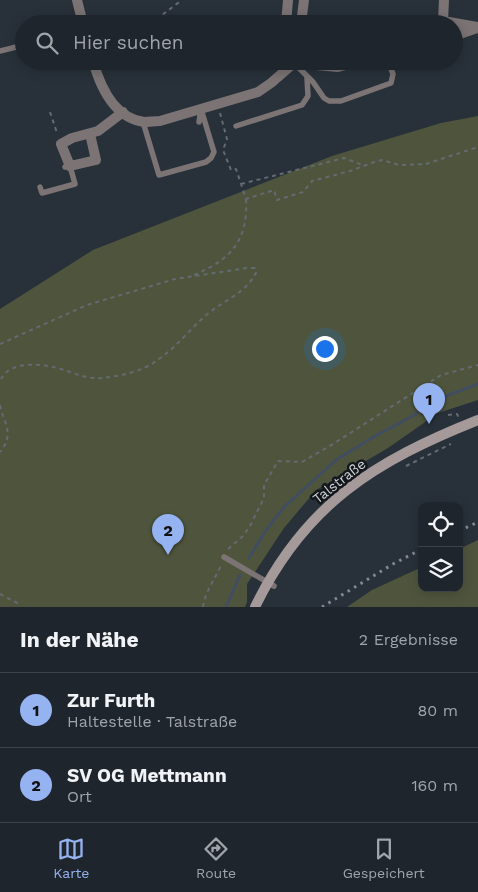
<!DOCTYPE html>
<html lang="de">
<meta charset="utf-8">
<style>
:root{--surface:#1e252c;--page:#2b3138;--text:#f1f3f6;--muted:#a1a5a9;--line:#3c4248;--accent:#95b2f1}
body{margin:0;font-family:"Work Sans",sans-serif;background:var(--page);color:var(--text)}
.controls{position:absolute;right:15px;bottom:15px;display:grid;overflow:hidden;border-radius:10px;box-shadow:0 2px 12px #0003}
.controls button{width:45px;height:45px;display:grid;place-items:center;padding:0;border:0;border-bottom:1px solid var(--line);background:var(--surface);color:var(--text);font:25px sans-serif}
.you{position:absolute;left:324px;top:348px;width:18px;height:18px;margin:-12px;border:4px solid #fff;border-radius:50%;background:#1a73e8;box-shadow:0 0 0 8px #1a73e833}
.badge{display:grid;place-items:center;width:32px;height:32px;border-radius:50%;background:var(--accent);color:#111;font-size:16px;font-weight:700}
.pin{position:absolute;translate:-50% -41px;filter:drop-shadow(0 1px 2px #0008)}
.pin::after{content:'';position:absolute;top:26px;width:18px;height:15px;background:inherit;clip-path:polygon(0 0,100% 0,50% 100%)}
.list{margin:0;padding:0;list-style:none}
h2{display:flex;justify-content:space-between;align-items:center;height:65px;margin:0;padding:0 20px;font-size:21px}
h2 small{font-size:16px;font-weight:400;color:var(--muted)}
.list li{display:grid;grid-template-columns:32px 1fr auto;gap:15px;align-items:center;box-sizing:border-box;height:75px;padding:0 20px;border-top:1px solid var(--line)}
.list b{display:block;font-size:19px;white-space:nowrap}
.list p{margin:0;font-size:16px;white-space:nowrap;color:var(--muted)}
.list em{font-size:16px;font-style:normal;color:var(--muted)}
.icon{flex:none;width:28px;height:28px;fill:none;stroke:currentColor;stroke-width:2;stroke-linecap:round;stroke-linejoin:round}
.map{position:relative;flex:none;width:478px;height:607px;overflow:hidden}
.search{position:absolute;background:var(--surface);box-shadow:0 2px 12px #0003;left:15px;right:15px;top:15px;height:55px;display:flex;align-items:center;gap:12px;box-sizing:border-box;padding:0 18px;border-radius:28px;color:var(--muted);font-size:19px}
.sheet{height:215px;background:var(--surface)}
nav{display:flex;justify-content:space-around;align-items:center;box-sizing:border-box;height:70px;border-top:1px solid var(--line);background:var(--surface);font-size:14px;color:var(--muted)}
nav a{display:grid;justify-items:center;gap:2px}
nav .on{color:var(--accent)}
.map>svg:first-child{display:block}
.green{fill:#4f553d}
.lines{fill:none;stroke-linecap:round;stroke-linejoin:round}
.stream{stroke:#414d60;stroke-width:3}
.path{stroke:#626a72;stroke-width:2;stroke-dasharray:4 4;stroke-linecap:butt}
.service{stroke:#7b7374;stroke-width:5.5}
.minor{stroke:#7b7374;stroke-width:10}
.secondary{stroke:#a5999a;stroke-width:10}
.rail{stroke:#838991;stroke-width:3;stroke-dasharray:2.5 5;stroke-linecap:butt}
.labels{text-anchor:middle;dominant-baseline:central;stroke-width:5;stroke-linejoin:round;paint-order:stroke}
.street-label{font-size:14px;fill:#ced3d9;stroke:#14181c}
</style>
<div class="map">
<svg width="478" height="607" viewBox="0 0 478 607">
<rect width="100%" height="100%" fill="#28313a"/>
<!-- green -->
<path class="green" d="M478,116V400L438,413L388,448L316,490L284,528L247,584V602L245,607H0V309L93,250L332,156L441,123Z
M478,540V607H347L372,590L422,567V588H459V549Z"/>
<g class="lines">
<!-- stream -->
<path class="stream" d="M249,558L266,530L284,507L336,460L375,436L411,417L438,399L478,384
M226,607L240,575"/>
<!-- path -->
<path class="path" d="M150,24L182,0
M50,112L57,133
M220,113L227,139L223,150L231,170L236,169L246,199L274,190L277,200L303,192L312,181L350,171L377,161L382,160L399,165L426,164L478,147
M241,184L344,158L365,166
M194,275C232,259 248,240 246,199
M0,344L87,305L175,279L247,268H255L256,273C245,293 227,299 210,312C192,326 178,346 159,359C144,371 121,376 102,378C86,380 68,370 53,367C36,363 6,362 0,382
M0,405C4,424 15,434 0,452
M448,415L457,414L459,418
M406,466L451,444
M228,549L243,536L250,526L264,498V485L278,461L302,462L333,444L441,375L478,365
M0,594L17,603L20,607
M203,607C205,591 215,580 221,565"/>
<!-- service -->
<path class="service" d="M0,51L24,45
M294,63L313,82L324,98L329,101H341L391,83L393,74L388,61
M143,122L159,175L206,162L211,158L214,152L201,109L199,122
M236,126L302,105L308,96L307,78
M40,187L42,193L75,184L70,166L65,167
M224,557L274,586"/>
<!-- minor -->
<path class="minor" d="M77,0L83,24
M443,21L444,0
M286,24L288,0
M301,24L304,0
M439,24L443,21L478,27
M454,36L477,28
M93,61C100,86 114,118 144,122C149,122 155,121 160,121L258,92L271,83L294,63L338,67L361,61
M90,134L96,160L70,166L61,144L72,138L98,131L123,112"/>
<!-- secondary -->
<path class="secondary" d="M255,607C305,504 375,461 478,420"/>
<!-- rail -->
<path class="rail" d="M459,531L478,522
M322,607L393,564L422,549"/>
</g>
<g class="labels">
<!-- street labels -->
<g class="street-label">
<text transform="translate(339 481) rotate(-38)">Talstraße</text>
</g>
</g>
</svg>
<div class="controls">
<button><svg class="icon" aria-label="locate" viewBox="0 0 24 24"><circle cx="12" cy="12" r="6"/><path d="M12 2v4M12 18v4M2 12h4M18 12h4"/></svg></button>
<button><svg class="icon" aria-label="layers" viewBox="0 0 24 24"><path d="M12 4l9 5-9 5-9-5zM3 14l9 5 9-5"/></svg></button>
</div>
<div class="you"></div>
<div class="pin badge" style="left:429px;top:424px">1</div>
<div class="pin badge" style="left:168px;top:555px">2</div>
<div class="search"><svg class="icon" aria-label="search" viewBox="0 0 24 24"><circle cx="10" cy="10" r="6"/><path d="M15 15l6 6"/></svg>Hier suchen</div>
</div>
<section class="sheet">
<h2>In der Nähe<small>2 Ergebnisse</small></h2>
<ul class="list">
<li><span class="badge">1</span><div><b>Zur Furth</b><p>Haltestelle · Talstraße</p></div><em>80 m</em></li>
<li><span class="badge">2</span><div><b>SV OG Mettmann</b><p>Ort</p></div><em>160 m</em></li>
</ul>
</section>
<nav>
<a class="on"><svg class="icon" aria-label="map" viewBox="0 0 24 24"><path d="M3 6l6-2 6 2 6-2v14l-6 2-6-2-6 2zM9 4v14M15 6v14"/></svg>Karte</a>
<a><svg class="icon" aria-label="directions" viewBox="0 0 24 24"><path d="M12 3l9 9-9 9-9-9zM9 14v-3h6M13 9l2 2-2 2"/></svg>Route</a>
<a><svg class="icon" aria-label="saved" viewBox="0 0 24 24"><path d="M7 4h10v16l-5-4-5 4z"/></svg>Gespeichert</a>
</nav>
